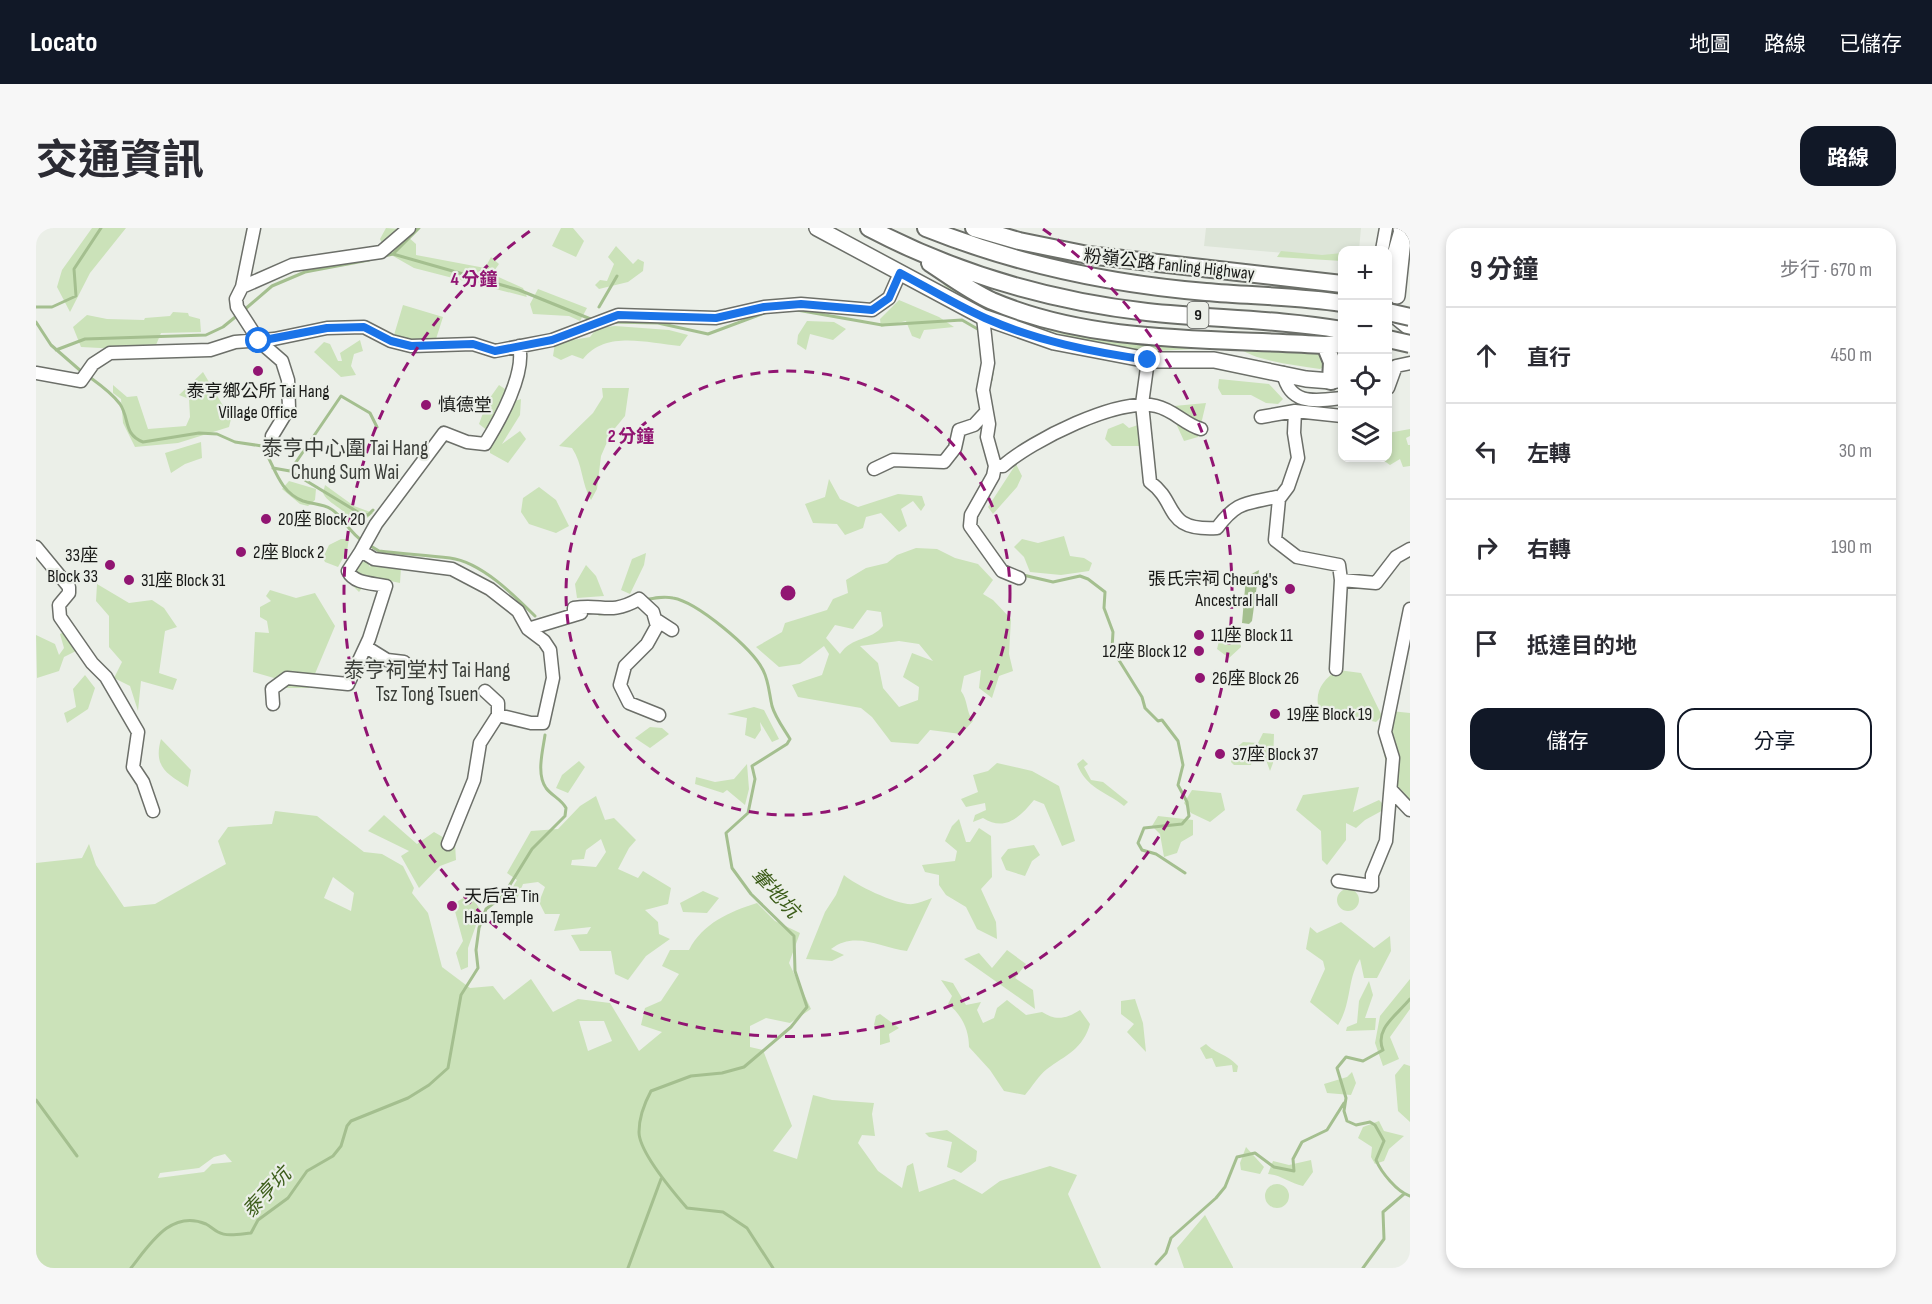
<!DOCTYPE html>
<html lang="zh-TW">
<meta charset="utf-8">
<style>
:root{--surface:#fff;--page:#f7f7f7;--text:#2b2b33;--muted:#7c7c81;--line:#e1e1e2;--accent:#111827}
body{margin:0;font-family:"Sofia Sans Condensed","Noto Sans TC",sans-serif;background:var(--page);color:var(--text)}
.controls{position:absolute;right:18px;top:18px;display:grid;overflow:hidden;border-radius:12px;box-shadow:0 3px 9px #0003}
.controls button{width:54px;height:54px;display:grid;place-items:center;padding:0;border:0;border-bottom:2px solid var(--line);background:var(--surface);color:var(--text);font:30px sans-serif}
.stop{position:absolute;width:18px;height:18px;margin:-14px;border:4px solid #1a73e8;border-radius:50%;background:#fff}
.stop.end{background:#1a73e8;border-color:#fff;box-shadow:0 2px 6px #0008}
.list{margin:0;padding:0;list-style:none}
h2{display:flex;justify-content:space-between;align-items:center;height:78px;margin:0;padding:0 24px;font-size:26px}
h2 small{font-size:20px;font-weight:400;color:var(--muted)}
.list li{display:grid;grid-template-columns:39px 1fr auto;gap:18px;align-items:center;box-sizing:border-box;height:96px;padding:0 24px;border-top:2px solid var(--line)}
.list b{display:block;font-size:22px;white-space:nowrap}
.list em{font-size:20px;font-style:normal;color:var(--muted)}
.actions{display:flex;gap:12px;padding:18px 24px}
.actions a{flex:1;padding:14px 0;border:2px solid var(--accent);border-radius:18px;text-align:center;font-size:21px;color:var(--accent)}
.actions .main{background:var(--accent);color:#fff}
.icon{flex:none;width:33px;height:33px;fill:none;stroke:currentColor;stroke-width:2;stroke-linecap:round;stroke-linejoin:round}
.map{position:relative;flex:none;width:1374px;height:1040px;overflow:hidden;border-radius:18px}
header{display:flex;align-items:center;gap:36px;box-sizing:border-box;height:84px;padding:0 30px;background:var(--accent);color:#fff}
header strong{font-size:28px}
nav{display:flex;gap:33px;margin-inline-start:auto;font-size:21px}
.intro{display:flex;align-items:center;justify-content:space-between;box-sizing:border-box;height:144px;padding:0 36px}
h1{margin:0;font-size:42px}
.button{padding:15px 27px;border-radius:18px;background:var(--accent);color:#fff;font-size:21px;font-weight:700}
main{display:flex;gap:36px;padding:0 36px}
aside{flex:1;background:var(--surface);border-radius:18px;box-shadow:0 3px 9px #0003}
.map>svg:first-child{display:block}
.built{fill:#dde5d8}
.green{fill:#cbe2b9;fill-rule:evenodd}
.water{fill:#a4bf8f}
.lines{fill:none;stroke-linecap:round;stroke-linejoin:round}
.stream{stroke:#a4bf8f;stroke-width:3}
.minor-casing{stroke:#6c6f69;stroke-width:15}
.major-casing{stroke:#6c6f69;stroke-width:18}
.highway-casing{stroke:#6c6f69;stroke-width:20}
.minor{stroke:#fff;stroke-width:12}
.major{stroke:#fff;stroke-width:15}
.highway{stroke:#fff;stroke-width:16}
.highway-bridge-casing{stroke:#6c6f69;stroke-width:20;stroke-linecap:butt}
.highway-bridge{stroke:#fff;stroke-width:16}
.route{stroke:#1a73e8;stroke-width:8}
.ring{fill:none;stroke:#911572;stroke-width:3;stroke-dasharray:10 8}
.poi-dot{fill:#911572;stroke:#ebefe8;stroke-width:2}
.labels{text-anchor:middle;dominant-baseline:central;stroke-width:4.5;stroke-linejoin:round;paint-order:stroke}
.shield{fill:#ebefe8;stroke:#575956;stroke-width:1.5}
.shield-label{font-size:16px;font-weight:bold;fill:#181917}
.street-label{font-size:18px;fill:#181917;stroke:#ebefe8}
.poi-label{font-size:18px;fill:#181917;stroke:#ebefe8;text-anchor:start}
.water-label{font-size:20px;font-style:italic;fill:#3c5d1a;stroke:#ebefe8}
.quarter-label{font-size:21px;fill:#3b3e39;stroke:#ebefe8}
.centre{fill:#911572;stroke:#ebefe8;stroke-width:3}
.ring-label{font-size:18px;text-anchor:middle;font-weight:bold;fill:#911572;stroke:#ebefe8;stroke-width:4.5;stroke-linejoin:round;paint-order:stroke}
</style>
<header>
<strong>Locato</strong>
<nav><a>地圖</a><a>路線</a><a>已儲存</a></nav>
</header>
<div class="intro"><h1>交通資訊</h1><a class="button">路線</a></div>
<main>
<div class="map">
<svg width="1374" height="1040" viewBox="0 0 1374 1040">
<rect width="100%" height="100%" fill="#ebefe8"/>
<!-- built -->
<path class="built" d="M1170,0H1325L1323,22H1306V30L1168,18Z"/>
<!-- green -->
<path class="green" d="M56,0H90L54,45L34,84L21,59L26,42Z
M350,0L363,1L380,16V27L449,40L455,29L463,36L456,46L487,60L491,69L378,40L350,24L344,11Z
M525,0H537L548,13L540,29L516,18Z
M580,18L597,36L602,31L608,34L607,43L592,54L563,61L559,57L564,52L571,53L578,36L572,29Z
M1245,23L1286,27L1306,25V33L1241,29Z
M903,47L1019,98L1279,124L1286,128L1289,138L1284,141C1264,138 1241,135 1221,129C1214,127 1208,122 1200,121C1165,118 1130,125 1095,122C1058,118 935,83 910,59C906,56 905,51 903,47Z
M502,61L551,80L544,93L533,88L497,86L494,76Z
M863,72L903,89L918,99L888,102L884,111L876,108L870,93L845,99L844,91Z
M367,77L407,89L400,111L384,114L358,107Z
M137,84L152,85L153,88L164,91L165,104L125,105L120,117L84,121L45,119L37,99L51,87L71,91L108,92L109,90L134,88Z
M771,93L798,94L810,101L797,112L774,106L770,122L761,116L762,107Z
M579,98L633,102L652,107L644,118C611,115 570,102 547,131L536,127L525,132L517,128L519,115L554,109L561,100Z
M324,112L327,123L318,126L315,138L320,147L305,149L278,124L288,114L294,116L302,133H306L304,125Z
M167,144L195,191L193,199L142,215L99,219L87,195L85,171L77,165V157L91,169L101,168L112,201L150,198L154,189L153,171L143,167Z
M1183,151L1233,156L1247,171L1242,176L1230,175L1215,167H1186L1182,160Z
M463,157L472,163L452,203L443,196L451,174Z
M566,160H593L589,188L575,205L565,228L561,261L555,272C545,255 547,236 536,220L523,218L557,185L567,169Z
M485,171L484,187L466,216L484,203L490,211L472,235L454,225V217L476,174Z
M1170,175L1162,209L1148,213L1138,191V178Z
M1087,195L1093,200L1105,196L1106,218H1076L1069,211L1072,201Z
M1374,201V208L1370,210L1372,217H1374V238L1367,239L1364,231L1354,237L1344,230H1352V205Z
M165,214L166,230L149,236L135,245L129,225Z
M980,236L986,248L981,259L957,286L952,279Z
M793,251L804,271L822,279L862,266L886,268L889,277L885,283L877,273L865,281L871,298L863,304L845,285L830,289L827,300L809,307L801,296L777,295L769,276L789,269Z
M253,253L280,261L279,272L272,278L264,276L246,261Z
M289,257L318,278L337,285L330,291L312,290C307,279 292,276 287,265Z
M503,259L520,272L533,298L520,305L493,296L485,284L487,270Z
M1028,308L1034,328L1048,330L1056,335L1053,343L1025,347L994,344L988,329L978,319L986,311L1002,315Z
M305,311H313L311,323L302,339L289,334L287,330L293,317Z
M880,320L901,321L919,330L942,336L957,352L947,366L957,372L975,391L973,426L977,443L963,448L956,470L943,460L945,442L928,448L925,463C932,472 930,484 937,493L925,506L894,502L882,516L855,514L836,489L825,480L762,469L756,457L786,447L793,426L788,418L764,436L743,439L720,419L746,404L749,395L791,382L797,371L812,365L810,352L830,340L851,335L861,327ZM831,382L845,384L847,398C835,413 816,408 804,426L790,410L799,397L817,401ZM863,413L883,416L897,433L876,425L867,449L883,459L882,472L863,479L847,460L842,435L824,418Z
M610,325L608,337L594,366L585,362L596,331Z
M322,334H331L334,339L335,336L365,340L364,355L335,349L323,364L313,354Z
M550,337L560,348L568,368L541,370L539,356Z
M61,356L93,375L116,372L128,380L141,399L129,403L123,445L141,451L137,462L105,453L102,483L94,458L78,450L86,434L73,419V388L60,373Z
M234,362L260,370L279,365L299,398L273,460H246L245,452L217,444L219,404L233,405L231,393L224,389V379L235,373L230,368Z
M1202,403L1205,419L1193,430L1181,421L1185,405Z
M28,404L40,423L28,429L23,443L1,450L0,407L19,416L23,427L28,420L24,406Z
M1302,442L1325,445L1346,488L1340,494L1283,481C1278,464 1287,451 1302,442Z
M49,447L59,460L52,481L31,495L28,485L40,479L37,461Z
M718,479L728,482L743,511L736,514L724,494L725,502L719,511L709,507L711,490L691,486Z
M1355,483L1374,485V585C1373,568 1368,563 1354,553L1345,513L1352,509Z
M614,499L626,500L633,506L614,520L599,510Z
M1227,505L1238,506L1237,535L1234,543L1229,529L1219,522L1215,537H1198L1195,534L1198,522L1207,514L1222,515Z
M125,511L155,542L152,559C131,546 117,539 125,511Z
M1047,531L1052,536L1048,539L1055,552L1067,554L1092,574L1088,578C1069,563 1050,560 1041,536Z
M543,533L549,539L532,565L520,560L526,547Z
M961,535L996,543L1023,558L1039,613L1026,618L1008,576L998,572C984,589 969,604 947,590L937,594L939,587L950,582L949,575L930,579L925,571L942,564L937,547L952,543Z
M711,536L713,561L709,577L691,562L687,565L659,556L660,549L679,554L698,551Z
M1323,559L1317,584L1343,572L1351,580L1329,592L1320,600L1310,595V612L1291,637L1286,632L1285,603L1260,582L1267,567Z
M1156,562L1185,565L1189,582L1174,594L1155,585L1148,575Z
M560,568L569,592L578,590L600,612L593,620L582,641L602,650L607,643L635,660L632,676L609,682L622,694L623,706L634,711L610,728L592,752L579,746L575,723H544L535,707L551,706L555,699L518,703L524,686H509L503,674L509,659L502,654L487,656L479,676L469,672L481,652L471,645L495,603L522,601L544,578ZM565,611L570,624L560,639L535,637L536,632L548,631L550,622Z
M239,583L281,588L328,624L346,626L367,638L378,660L376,665L392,685L406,739L434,760L457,758L468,772L495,751L517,784L542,771L574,775L603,823L626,804L605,797L609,780L625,773L643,746L626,738L634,722H653C667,695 693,684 721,675L739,693L764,705L753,735L775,781L754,795L730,790L714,798V819L727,822L756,898L737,923L761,931L777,867L796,872L838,875L836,886L839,908L826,907L822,915L842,943L866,960L871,938L877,935L883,964L918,951L946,966L964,953L1014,938L1041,947L1032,966L1065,1040H0V635L46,630L53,616L60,637L88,679L119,676L190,636L182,613L192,599L236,596ZM297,649L318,665L315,683L288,670ZM543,793H568L576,813L552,823ZM189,926L196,934L176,936L168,944L122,950L124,945L163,940L178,929Z
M348,587L381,616L398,604L419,616L420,632L404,638L383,660L365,628L373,623L332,603Z
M1122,588L1157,592V607L1145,614L1141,625L1128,629L1124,606L1116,598Z
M923,591L930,614H934L943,600L955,608L956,649L945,661L960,694L961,711L941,701L930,679L910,667L903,657V647L889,644L886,637L919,633L921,623L909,613L916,598Z
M998,617L1004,627L996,633L989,648L970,642L965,630L972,621Z
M808,647C819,657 863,678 877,676C883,675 890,672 896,670L871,723C845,720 819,702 795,721L808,727L796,733L770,731L789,684L800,667Z
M1301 672a11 11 0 1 1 22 0a11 11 0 1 1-22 0Z
M667,663L683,670L671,685L647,684L644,675Z
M434,666L445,683L432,720V739L425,742L420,725L427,713L417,676Z
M1305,694L1338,720L1354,708L1355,723L1341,750H1328L1324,731C1311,751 1316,775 1302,797L1274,774L1289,741L1287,733L1270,721L1274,699L1281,705Z
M971,722L990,736L979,750L997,762L999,781L928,731L943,725L956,740Z
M1374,751V781L1354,809L1363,831L1347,838L1339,815L1344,788Z
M905,752L917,755L930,777L945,774L941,782L947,795L958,790L961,780L971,772L990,787L1006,784C1020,793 1030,791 1044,782L1054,796C1047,821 1030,827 1011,841C1003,847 996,859 989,867L968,863L954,842L933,819C933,802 926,787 912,776L916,768Z
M1333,753L1337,767L1329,790H1340L1339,802L1310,803L1311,799L1321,795L1323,773Z
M1099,771L1107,795L1110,824L1091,804L1098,796L1085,786V773Z
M844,786L863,800L853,806L854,814L844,817V801L838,797L840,788Z
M1170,816C1180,826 1190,825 1202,838L1201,844H1197L1196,837L1180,839L1176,830L1170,831L1164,820Z
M1368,836L1374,838V894L1362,883L1359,847Z
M1316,844L1320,855L1315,867L1291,865L1288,856L1311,849Z
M1343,893L1348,903L1368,908L1353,921L1348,933L1339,936L1335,929L1336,919L1322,910L1327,899Z
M911,902L941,923L940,933L925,945L911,939L916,914L893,909L889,905Z
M1210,919L1228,939L1224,946L1205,942L1204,935Z
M1275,932L1277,944L1267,958C1254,955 1245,947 1232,946L1237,933L1253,937Z
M1229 968a12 12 0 1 1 24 0a12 12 0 1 1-24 0Z
M1169,987L1197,1039V1040H1148L1141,1020Z"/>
<!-- water -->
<path class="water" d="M1223,342L1216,393L1213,396L1206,395L1210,349Z"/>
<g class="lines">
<!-- stream -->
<path class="stream" d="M357,26L483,62L557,92
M348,28L357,26L383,0
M0,79H16L40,68L38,41L65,0
M563,79L581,48
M208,82L236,58L269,44L333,32
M761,82L846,97L926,92L945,103
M0,94L15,117L46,144
M575,94L622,95L672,106L731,84
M20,122L49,111L170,107L187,99L203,86
M52,148C63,156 75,164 84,176C94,191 87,206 107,214L163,205L181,206L199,214L226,218C239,238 242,263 267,273C276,276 287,276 295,281C305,286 313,305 328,314
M955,152L957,138
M237,240L254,243L325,286L332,287L337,282
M254,243L305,168L334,185L341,199
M333,317L343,323C367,326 391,327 414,330C445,334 478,367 499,388
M987,347L1017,354L1044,348L1052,351L1069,364L1068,380L1077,404L1076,421L1106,469L1109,480L1122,493L1126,492L1142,513L1147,537L1142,557L1151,574L1153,588L1146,596L1108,600L1102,615L1106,622L1120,626L1149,645
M609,372C618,370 627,368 637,370C661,374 716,420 727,442C733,454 733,465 736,478C739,489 748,501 754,511L751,516L716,538L719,551L712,585L690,605L696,640L715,666L758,708L759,743L771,779L755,799L708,839L686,845L655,848L615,863C608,876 603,890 603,904C603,924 638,965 651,980L687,984L711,1000L737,1040
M563,386L587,384
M1374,771C1361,787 1338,801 1347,822L1327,833L1310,829L1301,840L1310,870L1308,883L1311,893L1320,897L1334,894L1339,897L1348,913L1340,932C1345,944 1361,964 1374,968
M0,872L41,928
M1120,1036L1130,1025L1135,1010L1180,970L1189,959L1201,929L1219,925L1238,939L1258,943L1257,931L1266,914L1291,902L1308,875
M95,1040C114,1016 135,981 170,996C174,998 178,1002 182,1004C191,1009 204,1006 215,1005L222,992L252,970L271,943L297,928L305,918L311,898L315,893L372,870L393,857L412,840L425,767L442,740L440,722L443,700L450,681L467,668L496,621L529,588L530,580C525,571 516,568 510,560C500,546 507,522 509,507
M592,1040L625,951
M1327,1040L1348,1011L1347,984L1368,966"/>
<!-- minor casing -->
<g class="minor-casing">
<path id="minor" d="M218,0L206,59L200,71L201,79L223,113L246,133L252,152L253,180L236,208
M1346,22L1350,0
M206,59L256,37L345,24L373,0
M1352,64L1356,32L1364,4
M947,89L952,135L947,162L953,196L951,209L959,238L957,248L935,287L934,298L966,343L983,350
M1112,132L1106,176L1114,254C1143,275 1127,303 1181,300C1201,273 1209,276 1240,269L1243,271
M0,145L45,153L57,136L74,125L174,122L199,114L238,111L291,100L328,99L355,113L375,118L437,116L459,123L516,112L582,87L680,90L728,79L765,76L836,82L853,70L864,45
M1247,145C1254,178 1279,173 1306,170
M1352,160L1360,138L1374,135
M1259,183L1258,205L1262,230L1252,259L1243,271L1239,312L1261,329L1303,337L1305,352
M1225,189L1259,183L1306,188
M959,238H967C995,213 1082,169 1120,178C1138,182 1148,196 1165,201
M838,241L857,232L908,234L919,220L923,202L938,197L950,184
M0,319L33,359V365L23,377L24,389L56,435L70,449L102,504L97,539L107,554L117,583
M538,386V380C566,375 573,388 603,371L617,384L621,398L611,416L589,438L584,457L593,475L623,487
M619,391L636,402
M492,401L545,385
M330,419L351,432L368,434
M1300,441L1305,352L1340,355L1360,329L1374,321
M449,463L462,475V487
M237,476L236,461L251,450L312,456L333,411L350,358C336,355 318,356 312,343L325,323
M1356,563L1374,582
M412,616L438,552L444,515L462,487L495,495H507L517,450L514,422L508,413L492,401L482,383L454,361L416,341L338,331L325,323L340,296L408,205L431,214L449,216C464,192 490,145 483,118
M1302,653L1336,658V647L1350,613L1357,530L1349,504L1374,381"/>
</g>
<!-- major casing -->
<g class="major-casing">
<path id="major" d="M781,0L947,89L1018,114L1112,132H1178L1270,151L1295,153L1306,151
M1361,68L1367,12L1365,0
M1353,83L1374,100"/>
</g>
<!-- highway casing -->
<g class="highway-casing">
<path id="highway" d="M833,0C919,45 1015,73 1111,84C1176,91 1242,91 1306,102
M890,0C980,36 1073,56 1170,64C1215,68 1261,68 1306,75
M938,0L983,13L1052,27L1306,56
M894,35C914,48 934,63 956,73C1059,117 1179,110 1289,117L1306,116
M1289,117L1296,134L1295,153"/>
</g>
<!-- minor -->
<use href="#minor" class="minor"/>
<!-- major -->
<use href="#major" class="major"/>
<!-- highway -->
<use href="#highway" class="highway"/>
<!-- highway-bridge casing -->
<g class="highway-bridge-casing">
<path id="highway-bridge" d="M1352,84L1374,89
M1352,111L1374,116"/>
</g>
<!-- highway-bridge -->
<use href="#highway-bridge" class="highway-bridge"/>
</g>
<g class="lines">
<!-- route -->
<path class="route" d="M223,113L291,100L328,99L355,113L375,118L437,116L459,123L516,112L582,87L680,90L728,79L765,76L836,82L853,70L864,45C892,60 920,77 949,90C1001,113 1056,124 1112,132"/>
</g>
<!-- distance rings -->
<g class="ring">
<circle cx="752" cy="365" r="222"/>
<path d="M1007 1A444 444 0 1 1 497 1"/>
</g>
<!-- markers -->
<g class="poi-dot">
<circle cx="222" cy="143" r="6"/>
<circle cx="390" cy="177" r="6"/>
<circle cx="230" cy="291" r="6"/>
<circle cx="205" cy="324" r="6"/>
<circle cx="74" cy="337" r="6"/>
<circle cx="93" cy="352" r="6"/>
<circle cx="1254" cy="361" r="6"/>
<circle cx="1163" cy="407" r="6"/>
<circle cx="1163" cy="423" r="6"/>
<circle cx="1164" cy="450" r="6"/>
<circle cx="1239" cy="486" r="6"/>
<circle cx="1184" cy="526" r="6"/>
<circle cx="416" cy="678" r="6"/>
</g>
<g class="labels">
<!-- shield labels -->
<rect class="shield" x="1151.5" y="74" width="21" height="26" rx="4.5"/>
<g class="shield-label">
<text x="1162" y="87">9</text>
</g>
<!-- street labels -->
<g class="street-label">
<text transform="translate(1133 37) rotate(6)">粉嶺公路 Fanling Highway</text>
</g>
<!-- poi labels -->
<g class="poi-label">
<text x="222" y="163" text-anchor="middle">泰亨鄉公所 Tai Hang<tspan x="222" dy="21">Village Office</tspan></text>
<text x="402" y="177">慎德堂</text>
<text x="242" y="291">20座 Block 20</text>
<text x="217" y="324">2座 Block 2</text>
<text x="62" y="327" text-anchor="end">33座<tspan x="62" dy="21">Block 33</tspan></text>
<text x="1242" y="351" text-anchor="end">張氏宗祠 Cheung's<tspan x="1242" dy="21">Ancestral Hall</tspan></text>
<text x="105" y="352">31座 Block 31</text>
<text x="1175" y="407">11座 Block 11</text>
<text x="1151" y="423" text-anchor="end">12座 Block 12</text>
<text x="1176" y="450">26座 Block 26</text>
<text x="1251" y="486">19座 Block 19</text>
<text x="1196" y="526">37座 Block 37</text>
<text x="428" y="668">天后宮 Tin<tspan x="428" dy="21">Hau Temple</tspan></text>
</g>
<!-- water labels -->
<g class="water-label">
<text transform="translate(739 665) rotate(47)">輋地坑</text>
<text transform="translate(231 965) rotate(-47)">泰亨坑</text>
</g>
<!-- quarter labels -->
<g class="quarter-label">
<text x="309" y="220">泰亨中心圍 Tai Hang<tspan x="309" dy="24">Chung Sum Wai</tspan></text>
<text x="391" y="442">泰亨祠堂村 Tai Hang<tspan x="391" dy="24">Tsz Tong Tsuen</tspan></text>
</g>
</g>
<circle cx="752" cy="365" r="9" class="centre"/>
<g class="ring-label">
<text x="438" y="57">4 分鐘</text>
<text x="595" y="214">2 分鐘</text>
</g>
</svg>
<div class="controls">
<button>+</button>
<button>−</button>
<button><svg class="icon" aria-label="locate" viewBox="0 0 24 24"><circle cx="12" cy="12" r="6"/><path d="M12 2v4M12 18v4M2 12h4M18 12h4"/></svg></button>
<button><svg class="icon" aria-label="layers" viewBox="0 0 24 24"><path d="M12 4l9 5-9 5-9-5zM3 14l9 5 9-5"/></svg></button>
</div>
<div class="stop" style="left:223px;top:113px"></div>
<div class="stop end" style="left:1112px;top:132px"></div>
</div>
<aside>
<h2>9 分鐘<small>步行 · 670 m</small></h2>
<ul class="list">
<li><svg class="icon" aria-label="ahead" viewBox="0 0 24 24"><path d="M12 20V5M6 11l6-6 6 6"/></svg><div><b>直行</b></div><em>450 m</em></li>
<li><svg class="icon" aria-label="left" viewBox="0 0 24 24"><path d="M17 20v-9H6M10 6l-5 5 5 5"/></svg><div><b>左轉</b></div><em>30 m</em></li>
<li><svg class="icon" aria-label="right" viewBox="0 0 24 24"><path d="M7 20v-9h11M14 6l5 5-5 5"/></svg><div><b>右轉</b></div><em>190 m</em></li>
<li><svg class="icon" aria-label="arrive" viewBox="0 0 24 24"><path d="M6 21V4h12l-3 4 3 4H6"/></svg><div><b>抵達目的地</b></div></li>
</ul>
<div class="actions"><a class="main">儲存</a><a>分享</a></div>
</aside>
</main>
